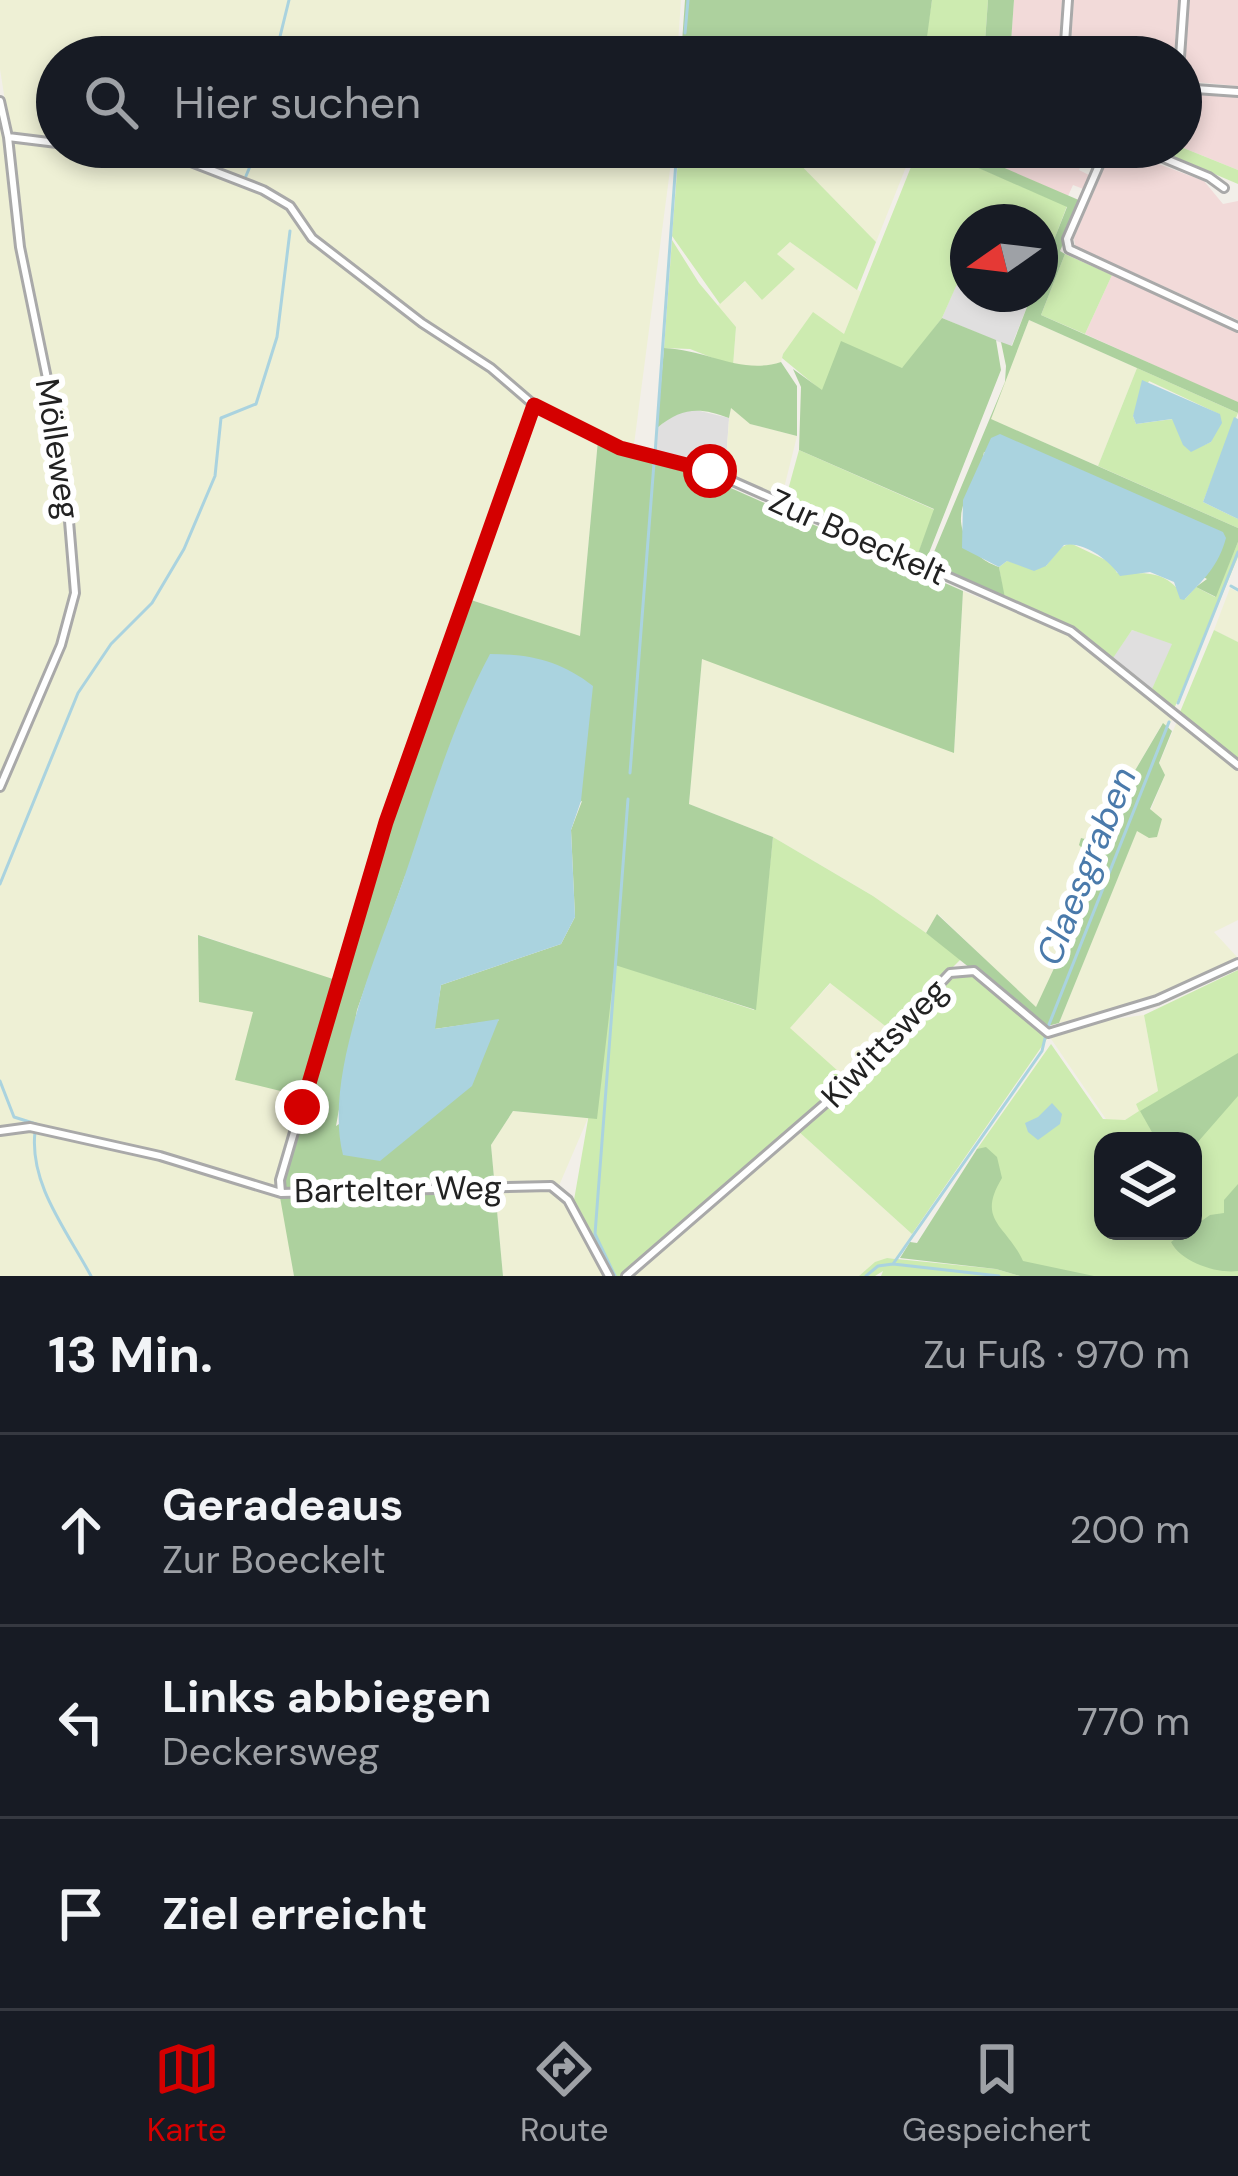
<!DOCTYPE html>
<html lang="de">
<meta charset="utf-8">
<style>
:root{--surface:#171b24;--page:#20242c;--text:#f1f3f6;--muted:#9ea1a6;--line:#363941;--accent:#d40000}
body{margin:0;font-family:"DM Sans",sans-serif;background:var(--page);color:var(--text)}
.controls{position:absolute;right:36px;bottom:36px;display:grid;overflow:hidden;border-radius:24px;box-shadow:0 6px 18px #0003}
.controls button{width:108px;height:108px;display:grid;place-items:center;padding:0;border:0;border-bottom:3px solid var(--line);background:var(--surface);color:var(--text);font:60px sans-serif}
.compass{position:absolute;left:950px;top:204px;width:108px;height:108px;border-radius:50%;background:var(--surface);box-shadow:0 6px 18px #0003;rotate:256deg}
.stop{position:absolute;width:36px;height:36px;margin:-27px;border:9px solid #d40000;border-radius:50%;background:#fff}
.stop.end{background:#d40000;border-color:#fff;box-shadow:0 3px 12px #0008}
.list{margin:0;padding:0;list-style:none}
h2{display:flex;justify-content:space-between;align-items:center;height:156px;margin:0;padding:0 48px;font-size:51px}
h2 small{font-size:39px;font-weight:400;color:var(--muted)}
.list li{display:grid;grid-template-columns:78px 1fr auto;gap:36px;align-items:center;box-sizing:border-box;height:192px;padding:0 48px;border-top:3px solid var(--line)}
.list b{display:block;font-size:45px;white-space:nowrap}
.list p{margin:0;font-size:39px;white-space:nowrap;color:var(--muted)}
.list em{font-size:39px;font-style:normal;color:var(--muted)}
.icon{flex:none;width:66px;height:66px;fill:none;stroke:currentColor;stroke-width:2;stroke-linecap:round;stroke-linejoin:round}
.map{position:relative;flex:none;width:1238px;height:1276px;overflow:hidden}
.search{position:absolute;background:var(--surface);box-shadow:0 6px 18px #0003;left:36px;right:36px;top:36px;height:132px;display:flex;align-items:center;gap:30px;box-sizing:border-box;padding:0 42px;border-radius:66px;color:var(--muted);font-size:45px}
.sheet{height:732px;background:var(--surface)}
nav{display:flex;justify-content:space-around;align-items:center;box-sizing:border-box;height:168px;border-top:3px solid var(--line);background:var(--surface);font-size:33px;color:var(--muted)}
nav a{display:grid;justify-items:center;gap:6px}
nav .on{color:var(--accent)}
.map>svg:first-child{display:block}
.residential{fill:#e0dfdf}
.commercial{fill:#f2dad9}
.farmland{fill:#eef0d5}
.grass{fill:#cdebb0;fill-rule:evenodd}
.forest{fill:#add19e;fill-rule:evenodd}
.water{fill:#aad3df}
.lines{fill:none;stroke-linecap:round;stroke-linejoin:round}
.stream{stroke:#aad3df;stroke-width:3}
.street-casing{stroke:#a9a9a9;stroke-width:12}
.street{stroke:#fff;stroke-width:6}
.route{stroke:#d40000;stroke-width:15}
.labels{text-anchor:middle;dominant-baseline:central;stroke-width:12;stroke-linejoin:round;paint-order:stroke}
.street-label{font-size:33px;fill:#222;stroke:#fff}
.water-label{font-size:36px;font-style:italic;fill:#4a7aab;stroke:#fff}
</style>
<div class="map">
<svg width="1238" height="1276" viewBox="0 0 1238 1276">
<rect width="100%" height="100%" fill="#f2efe9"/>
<!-- residential -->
<path class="residential" d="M968,280V294H1032L1011,347L942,318L957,283L965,286Z
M692,409L729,418L725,474L691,461L655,454L657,428L672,416Z
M1132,630L1173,643L1152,690L1113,657Z"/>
<!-- commercial -->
<path class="commercial" d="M1014,0H1062L1058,57H1010Z
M1074,0H1178L1174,57H1070Z
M1189,0H1238V86L1184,81Z
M1181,91L1238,95V170L1181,147Z
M956,147H1088L1079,170L1091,176L1086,190L1073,185L1068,196Z
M1113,147L1204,181L1223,204L1238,201V320L1075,246L1074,238Z
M1112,275L1238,332V403L1085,334Z"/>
<!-- farmland -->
<path class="farmland" d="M0,0H681L677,57H57V139L10,133L0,69Z
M0,116L4,140L187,164L223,176L287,208L310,241L348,267L311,232L293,204L281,195L191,158L114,147H673L633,452L598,440L580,637L466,598L339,982L200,935L253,1012L301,1095L280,1180L294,1276H0Z
M778,147H914L876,242L786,150Z
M790,242L861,292L844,334L783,354L781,362L771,367L733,366L736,327L717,306L746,281L758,296L794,269L777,254Z
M1029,320L1137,368L1098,466L990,419Z
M730,407L751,424L797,436L781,500L725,474Z
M1230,588L1238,592V642L1214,630Z
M963,591L1071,635L1174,716L1168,728L1162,724L1130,779L1113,832L1102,844L1082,838L1089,856L1101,866L1036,1008L938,914L926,933L873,896L773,837L689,804L702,658L954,752Z
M1178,719L1238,768V920L1214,932L1238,958L1177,989L1131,1005L1059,1023L1137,830L1142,831L1165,775L1159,764Z
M832,982L892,1031L848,1081L789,1028Z
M1144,1015L1158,1091L1136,1104L1140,1111L1125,1120L1108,1122L1049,1036L1064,1026Z
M513,1111L588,1118L558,1188H548L572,1201L608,1276H503L491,1145Z
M798,1131L912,1234L896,1258H887L859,1276H631Z"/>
<!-- grass -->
<path class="grass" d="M932,0H988L985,42L926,37Z
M679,147L786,150L876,242L857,290L790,242L777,254L795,269L762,300L745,281L720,304L672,236Z
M919,147H931L1067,206L1049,253L1040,250V222H968L965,287L957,284L942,318L905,367L822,391L782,358L783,354L813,312L844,334Z
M1151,147H1181L1238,170V184Z
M672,240L699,283L736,327L733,366L690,349L664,348Z
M1065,254L1112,275L1085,334L1041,315Z
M1137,368L1238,413L1203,502L1238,519V528L1098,466ZM1149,381L1219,414L1211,442L1204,445L1173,419L1136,424L1133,416Z
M799,450L935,510L916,559L785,501Z
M1238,542V557L1174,709L1080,631L940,569L1004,598L999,567L1007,561L1046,566L1060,548L1070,543L1112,563L1117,573C1149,573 1167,570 1185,599L1196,587L1215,597ZM1132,630L1172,644L1152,689L1113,658Z
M1214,630L1238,642V760L1180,712Z
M773,837L873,896L962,958L929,991L944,980L978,975L1049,1036L912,1234L798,1131L624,1276H610L574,1200L615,964L754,1010ZM830,983L893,1032L848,1080L790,1028Z
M1238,970V1276H1043L944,1247L977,1149L1051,1044L1103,1119L1125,1120L1139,1111L1136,1104L1158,1091L1144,1015ZM1103,1141H1193V1231H1103Z
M887,1258L996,1269L1020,1276H881L883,1271L875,1276H859L875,1262Z"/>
<!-- forest -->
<path class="forest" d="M685,0H932L927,37L985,42L988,0H1014L1010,57H869L827,53L824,57H681Z
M931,147H956L1081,201L1060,251L1065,254L1041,315L1238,402V413L1029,320L991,419L1238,528V542L1216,597L1196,587L1207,579L984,452C979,485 946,509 969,543C979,557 983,561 999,567L1005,598L929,564L1005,382L1006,366L1001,342L1012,346L1032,294H1040V275L1067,207Z
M942,318L996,340L1001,370L925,563L916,559L934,509L799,450L801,387L793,369L822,390L841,341L902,368Z
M664,348C708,350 741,375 781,362L797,386V436L750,424L731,408L729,418C700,407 682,407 657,428Z
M598,440L651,463L706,477L963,591L954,753L702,659L689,804L773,837L756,1010L615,965L597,1119L513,1111L491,1145L503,1276H294L278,1186L301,1096L235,1080L253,1012L199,1002L198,935L339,981L465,598L580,636ZM582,801L571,830L575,917L561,944L441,985L434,1029L499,1020L336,1126L357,1010L405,876Z
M1163,723L1172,731L1159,763L1165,775L1150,809L1162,819L1157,837L1149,838L1137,831L1059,1023L1044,1027L926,933L937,914L1036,1007L1101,867L1079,845L1081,838L1101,843L1106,834L1113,832L1130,779Z
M1238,1053V1096L1197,1143L1193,1146V1141H1157L1140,1111Z
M986,1147L997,1157L1002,1178C976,1221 1006,1224 1023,1261L1094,1276H1020L996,1269L900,1258L910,1242L917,1243L977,1149Z
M1238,1184V1271C1217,1274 1181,1262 1171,1242L1186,1231H1193V1227L1210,1215L1224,1213V1200Z"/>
<!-- water -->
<path class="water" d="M1142,380L1220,414L1222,423L1211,442L1191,452L1183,445L1172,419L1136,424L1133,416Z
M1234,417L1238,419V519L1203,502Z
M1000,434L1223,532L1226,538C1218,567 1204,579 1184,600L1180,599L1174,582L1150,572L1120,576C1109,560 1084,541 1064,545L1046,566L1034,571L1007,561L999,567L962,548L963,500L991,438Z
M490,654C530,654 561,661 593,686L581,801L571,830L575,917L561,944L441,985L435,1029L499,1019L472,1086L380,1161L343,1155C323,1076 377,955 404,878C430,802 452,725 490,654Z
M1052,1103L1062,1114L1060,1124L1038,1140L1028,1132L1025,1123L1038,1117Z"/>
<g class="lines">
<!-- stream -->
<path class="stream" d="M685,33L688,0
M275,57L289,0
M246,176L258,147
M655,454L677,147
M1231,586L1238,590
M1178,703L1238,552
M630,773L654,463
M0,884L78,693L111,644L152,603L184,549L215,476L221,418L256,404L277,337L290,231
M1048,1027L1169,722
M0,1081L14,1117L36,1124
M35,1132C29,1184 67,1231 91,1276
M893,1264L1042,1051L1045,1038
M615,1276L595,1234L628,799
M866,1276L878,1266L893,1264L999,1276"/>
<!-- street casing -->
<g class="street-casing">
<path id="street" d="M1064,57L1068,0
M1180,57L1184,0
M1181,88L1238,92
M0,101L8,137L20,247L64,461L75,593L61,645L0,787
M8,137L57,143
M91,147L188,161L263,190L290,206L312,238L422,323L491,368L534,405L620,448L710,471L1071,631L1238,765
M1107,147L1067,239L1069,249L1238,327
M1137,147L1209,177L1224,188
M0,1131L30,1127L160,1156L281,1193L551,1186L568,1200L609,1276
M281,1193L280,1180L385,822L534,405
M626,1276L835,1095L950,973L974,971L1048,1033L1157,1000L1238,963"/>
</g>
<!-- street -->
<use href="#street" class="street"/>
</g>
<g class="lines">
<!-- route -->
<path class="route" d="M302,1107L386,822L534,405L620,448L710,471"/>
</g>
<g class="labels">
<!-- street labels -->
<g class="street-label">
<text transform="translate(58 449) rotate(81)">Mölleweg</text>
<text transform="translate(858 537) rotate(24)">Zur Boeckelt</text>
<text transform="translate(884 1043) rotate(-46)">Kiwittsweg</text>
<text transform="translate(398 1189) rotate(-1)">Bartelter Weg</text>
</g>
<!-- water labels -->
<g class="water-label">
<text transform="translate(1086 866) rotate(-68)">Claesgraben</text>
</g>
</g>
</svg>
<div class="controls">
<button><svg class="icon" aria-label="layers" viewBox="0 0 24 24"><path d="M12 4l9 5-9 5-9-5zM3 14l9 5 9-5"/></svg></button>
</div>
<svg class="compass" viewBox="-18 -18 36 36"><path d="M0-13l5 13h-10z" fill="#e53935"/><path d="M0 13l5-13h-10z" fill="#9ea1a6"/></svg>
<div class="stop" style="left:710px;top:471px"></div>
<div class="stop end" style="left:302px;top:1107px"></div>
<div class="search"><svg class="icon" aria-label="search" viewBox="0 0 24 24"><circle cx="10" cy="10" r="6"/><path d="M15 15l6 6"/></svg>Hier suchen</div>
</div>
<section class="sheet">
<h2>13 Min.<small>Zu Fuß · 970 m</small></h2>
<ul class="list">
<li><svg class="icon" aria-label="ahead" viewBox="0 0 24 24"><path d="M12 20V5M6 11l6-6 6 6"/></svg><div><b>Geradeaus</b><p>Zur Boeckelt</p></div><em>200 m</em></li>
<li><svg class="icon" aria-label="left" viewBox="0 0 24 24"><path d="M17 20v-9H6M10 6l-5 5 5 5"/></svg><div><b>Links abbiegen</b><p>Deckersweg</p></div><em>770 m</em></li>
<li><svg class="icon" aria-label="arrive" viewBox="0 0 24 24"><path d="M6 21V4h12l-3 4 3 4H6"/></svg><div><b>Ziel erreicht</b></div></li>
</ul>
</section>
<nav>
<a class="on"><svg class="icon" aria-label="map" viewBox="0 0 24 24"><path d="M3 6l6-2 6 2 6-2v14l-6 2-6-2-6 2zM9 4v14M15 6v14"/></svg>Karte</a>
<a><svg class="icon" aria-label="directions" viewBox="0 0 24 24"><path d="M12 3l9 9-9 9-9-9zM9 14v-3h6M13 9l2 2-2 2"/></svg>Route</a>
<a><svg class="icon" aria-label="saved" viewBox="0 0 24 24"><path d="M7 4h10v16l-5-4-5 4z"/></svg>Gespeichert</a>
</nav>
